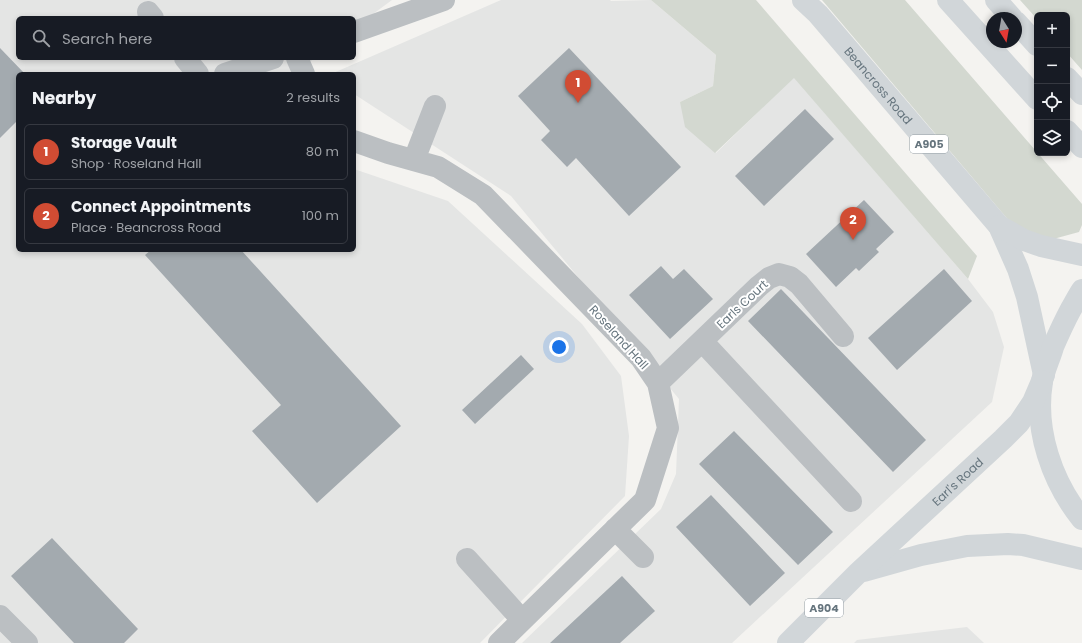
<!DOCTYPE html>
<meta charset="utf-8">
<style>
:root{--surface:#171b24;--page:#242831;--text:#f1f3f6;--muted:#9ea1a6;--line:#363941;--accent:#d14c33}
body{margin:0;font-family:Poppins,sans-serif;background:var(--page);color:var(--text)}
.controls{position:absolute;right:12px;top:12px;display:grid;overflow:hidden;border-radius:6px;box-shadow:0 2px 6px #0003}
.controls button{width:36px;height:36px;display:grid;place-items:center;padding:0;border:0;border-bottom:1px solid var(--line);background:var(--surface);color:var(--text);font:20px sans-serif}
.compass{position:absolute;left:986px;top:12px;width:36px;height:36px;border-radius:50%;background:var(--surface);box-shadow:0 2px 6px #0003;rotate:169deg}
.you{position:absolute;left:559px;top:347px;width:14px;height:14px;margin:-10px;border:3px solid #fff;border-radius:50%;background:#1a73e8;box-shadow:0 0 0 6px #1a73e833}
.badge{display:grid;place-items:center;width:26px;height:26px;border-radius:50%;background:var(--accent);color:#fff;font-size:13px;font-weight:700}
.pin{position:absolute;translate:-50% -33px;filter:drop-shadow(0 1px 2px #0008)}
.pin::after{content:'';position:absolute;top:21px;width:14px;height:12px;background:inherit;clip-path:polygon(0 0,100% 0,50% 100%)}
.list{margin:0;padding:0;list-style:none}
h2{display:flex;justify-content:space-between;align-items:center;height:52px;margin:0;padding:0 16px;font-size:17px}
h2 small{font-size:13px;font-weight:400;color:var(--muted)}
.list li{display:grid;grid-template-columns:26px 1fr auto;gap:12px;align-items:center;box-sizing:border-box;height:56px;margin:0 8px 8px;padding:0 8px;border:1px solid var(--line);border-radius:6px}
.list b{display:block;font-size:15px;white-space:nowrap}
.list p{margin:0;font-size:13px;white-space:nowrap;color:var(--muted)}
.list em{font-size:13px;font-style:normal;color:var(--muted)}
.icon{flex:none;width:22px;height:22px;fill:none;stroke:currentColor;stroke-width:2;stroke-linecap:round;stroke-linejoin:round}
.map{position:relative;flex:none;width:1082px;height:643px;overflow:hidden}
.search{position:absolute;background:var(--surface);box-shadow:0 2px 6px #0003;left:16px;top:16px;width:340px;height:44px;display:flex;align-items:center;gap:10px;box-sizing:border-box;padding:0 14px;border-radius:6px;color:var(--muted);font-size:15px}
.panel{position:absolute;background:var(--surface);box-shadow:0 2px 6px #0003;left:16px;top:72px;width:340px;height:180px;border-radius:6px}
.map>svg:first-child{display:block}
.built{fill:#e4e5e4}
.green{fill:#d3d8d0}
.building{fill:#a3aaaf}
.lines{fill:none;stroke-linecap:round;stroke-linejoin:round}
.minor{stroke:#bbbfc2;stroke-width:22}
.major{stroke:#d1d6d9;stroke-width:22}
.highway{stroke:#d1d6d9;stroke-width:22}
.labels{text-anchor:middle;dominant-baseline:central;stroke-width:4;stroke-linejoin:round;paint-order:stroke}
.shield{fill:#fff;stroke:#949ea5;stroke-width:1}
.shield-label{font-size:11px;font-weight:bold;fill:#66757e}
.street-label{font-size:12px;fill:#66757e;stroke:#fff}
</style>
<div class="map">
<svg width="1082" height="643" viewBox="0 0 1082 643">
<rect width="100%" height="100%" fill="#f4f3f0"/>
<!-- built -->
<path class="built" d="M0,0H392L354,28V18H18V58H315L293,74H18V250H354V169L448,201L582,324L621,376L629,436L625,496L480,643H0Z
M501,0H610L611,1L651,0L716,55L713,86L680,102L716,153L794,77L968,279L993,312L1004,347L992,402L732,643H522L661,509L676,474L679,399L511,196L354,94V74H331Z
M967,627L984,643H854L857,640Z"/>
<!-- green -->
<path class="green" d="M651,0H756L977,256L968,279L794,78L715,153L685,127L680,102L713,86L716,55Z
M822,0H905L1082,204V225L1079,232L1046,241L1010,222Z
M1020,0H1082V70L1067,53V15H1037V19Z"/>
<!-- building -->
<path class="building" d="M0,48L25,74H18V120L0,138Z
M569,48L681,167L629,216L576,158L567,167L541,140L550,131L518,96Z
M805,109L834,139L764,206L735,176Z
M864,200L894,232L876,249L879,252L859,271L856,268L836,287L806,254Z
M151,250H241L401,426L317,503L252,431L281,405L145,255Z
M661,266L673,279L684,269L713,299L670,339L629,295Z
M944,269L972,301L897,370L868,338Z
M781,289L926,440L893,472L748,321Z
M521,355L534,369L475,424L462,410Z
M734,431L833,532L798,565L699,464Z
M711,495L785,573L750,606L676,527Z
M52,538L138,629L124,643H74L11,576Z
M622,576L655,611L620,643H550Z"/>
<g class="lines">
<!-- minor -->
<path class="minor" d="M148,12L153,18
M354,32L444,0
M185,58L198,74
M297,58L304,74
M225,74L273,58
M354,141L388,153L438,167L483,195L641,358L658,383L668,428L645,500L499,643
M414,160L435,106
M702,341L851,501
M658,383L759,286L769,278L779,274L790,277L799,284L843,336
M615,529L643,557
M467,559L522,620
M0,616L27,643"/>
<!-- major -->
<g class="major">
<path id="s1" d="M803,0L818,14L999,226L1018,269L1027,297L1044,375"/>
<path d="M999,226L1024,240L1041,246L1082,255"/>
<path d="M1082,290C1078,296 1075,302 1071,309C1064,322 1059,333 1053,347C1050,358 1043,372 1042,382C1034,430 1052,482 1082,519"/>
<path d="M864,571L921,555L967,546L1008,544L1023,545L1082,559"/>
<path id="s2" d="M788,643L859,572L1003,439L1019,423L1033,402L1042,381"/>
</g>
<!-- highway -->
<path class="highway" d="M948,0L1037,99
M996,0L1012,18
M1016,22L1037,45
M1067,78L1082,94
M1067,131L1082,147"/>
</g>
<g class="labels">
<!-- shield labels -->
<g class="shield">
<rect x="910" y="135" width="38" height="18" rx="3"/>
<rect x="805" y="599" width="38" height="18" rx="3"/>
</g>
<g class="shield-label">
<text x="929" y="144">A905</text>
<text x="824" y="608">A904</text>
</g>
<!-- street labels -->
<g class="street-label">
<text stroke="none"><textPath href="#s1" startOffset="114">Beancross Road</textPath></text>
<text transform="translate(742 304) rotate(-43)">Earls Court</text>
<text transform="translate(619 337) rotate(48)">Roseland Hall</text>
<text stroke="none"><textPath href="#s2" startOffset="234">Earl's Road</textPath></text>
</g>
</g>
</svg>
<div class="controls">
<button>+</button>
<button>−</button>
<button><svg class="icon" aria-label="locate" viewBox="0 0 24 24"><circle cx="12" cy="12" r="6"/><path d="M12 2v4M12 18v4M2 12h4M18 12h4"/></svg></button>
<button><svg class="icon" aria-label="layers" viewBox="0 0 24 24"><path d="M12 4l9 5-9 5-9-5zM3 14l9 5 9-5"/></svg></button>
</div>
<svg class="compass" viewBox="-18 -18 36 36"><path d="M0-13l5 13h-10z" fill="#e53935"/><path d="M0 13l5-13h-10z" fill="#9ea1a6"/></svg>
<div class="you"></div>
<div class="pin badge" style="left:578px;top:103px">1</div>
<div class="pin badge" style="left:853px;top:240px">2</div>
<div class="search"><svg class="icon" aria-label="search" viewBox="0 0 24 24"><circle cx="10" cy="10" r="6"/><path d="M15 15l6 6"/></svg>Search here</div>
<section class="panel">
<h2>Nearby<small>2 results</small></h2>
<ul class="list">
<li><span class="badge">1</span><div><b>Storage Vault</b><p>Shop · Roseland Hall</p></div><em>80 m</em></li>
<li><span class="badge">2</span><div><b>Connect Appointments</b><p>Place · Beancross Road</p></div><em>100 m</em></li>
</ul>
</section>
</div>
